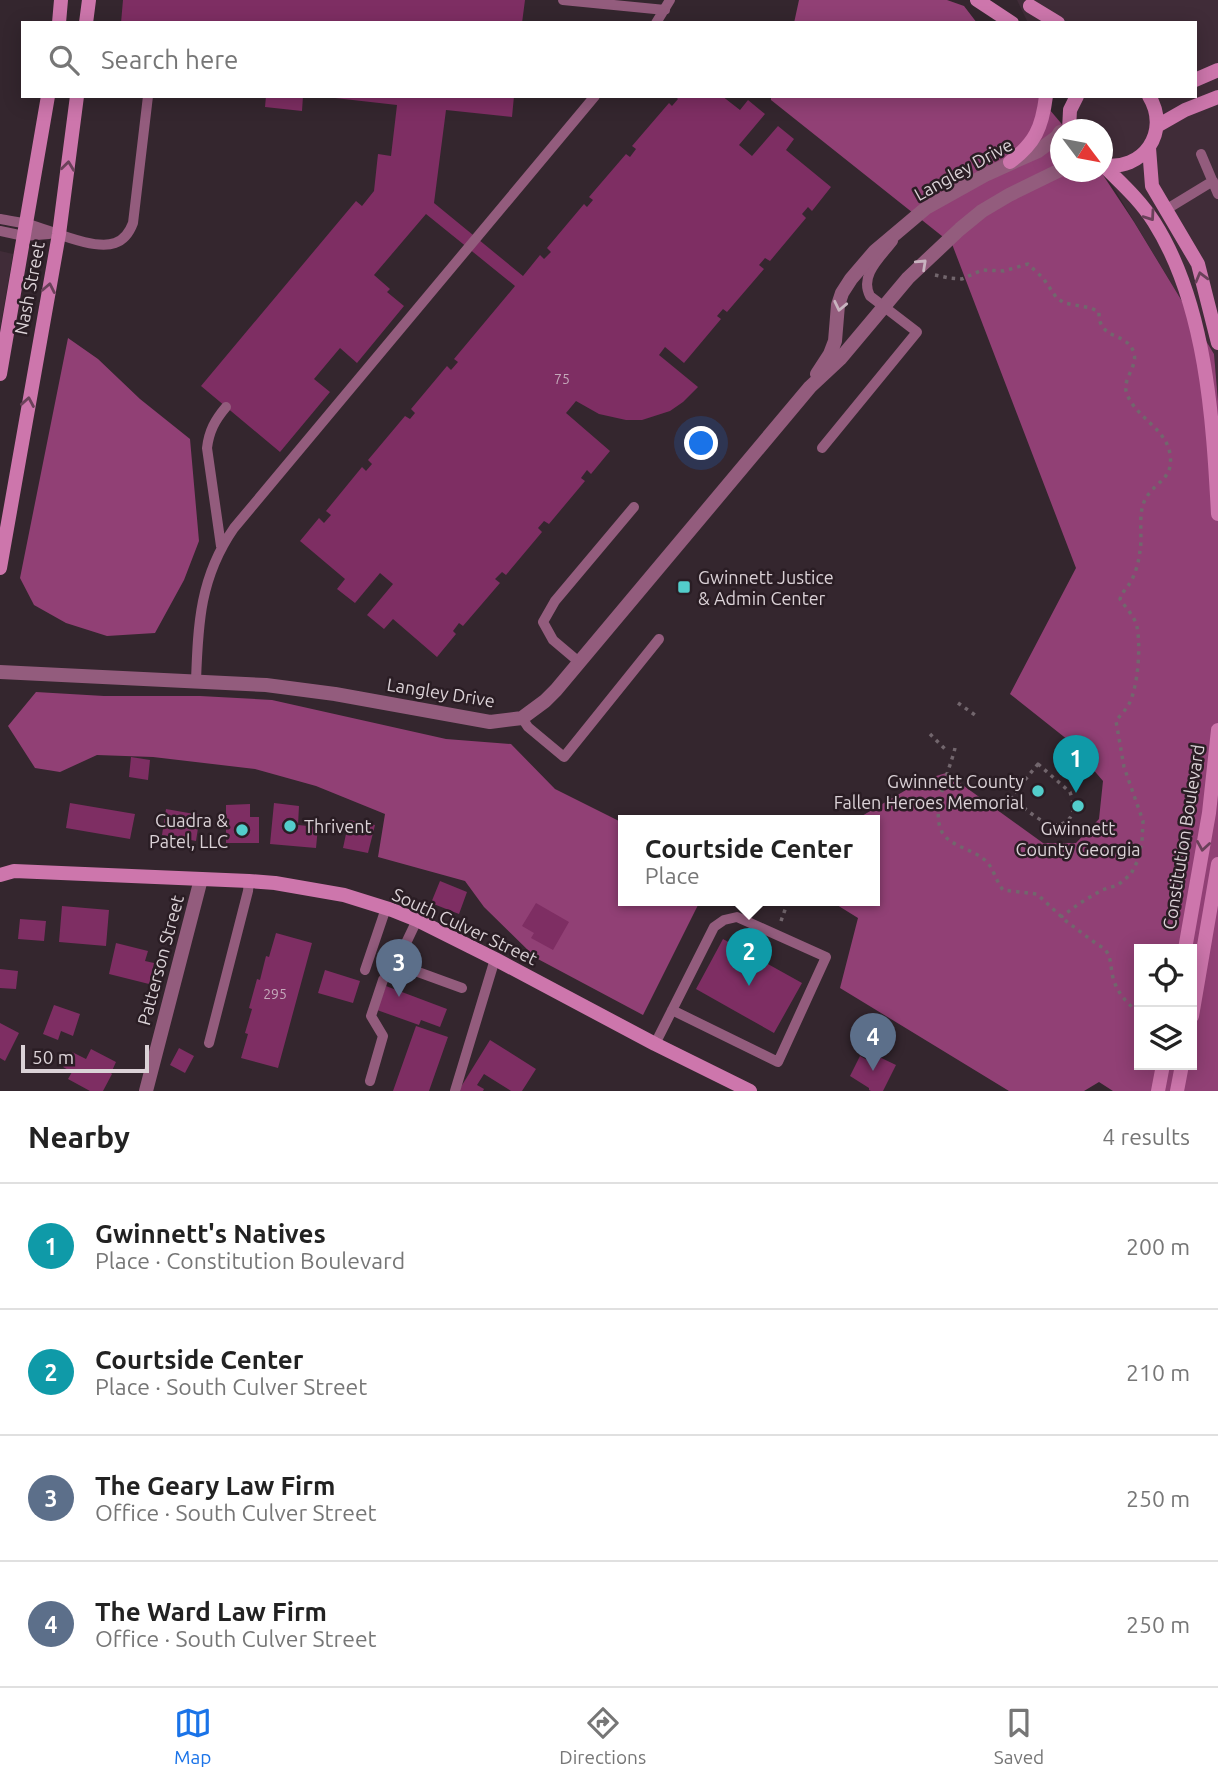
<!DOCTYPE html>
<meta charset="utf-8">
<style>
:root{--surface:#fff;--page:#f2f2f2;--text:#222;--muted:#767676;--line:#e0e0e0;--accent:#1a73e8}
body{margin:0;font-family:Ubuntu,sans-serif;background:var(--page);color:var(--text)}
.controls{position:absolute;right:21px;bottom:21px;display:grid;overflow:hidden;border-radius:0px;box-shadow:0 4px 18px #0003}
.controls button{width:63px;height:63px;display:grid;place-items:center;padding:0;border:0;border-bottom:2px solid var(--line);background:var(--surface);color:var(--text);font:35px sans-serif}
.compass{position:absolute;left:1050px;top:119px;width:63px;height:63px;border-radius:50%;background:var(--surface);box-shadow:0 4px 18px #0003;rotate:122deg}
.scale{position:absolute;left:21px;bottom:18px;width:128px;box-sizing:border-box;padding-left:7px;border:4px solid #dbd2d7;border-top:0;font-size:19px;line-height:24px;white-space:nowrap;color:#dbd2d7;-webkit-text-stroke:5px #2a1d24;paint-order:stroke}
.you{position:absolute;left:702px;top:444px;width:24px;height:24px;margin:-18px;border:5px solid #fff;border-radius:50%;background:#1a73e8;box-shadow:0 0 0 10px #1a73e833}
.badge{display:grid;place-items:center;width:46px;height:46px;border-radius:50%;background:var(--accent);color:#fff;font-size:23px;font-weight:700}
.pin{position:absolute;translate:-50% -58px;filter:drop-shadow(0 2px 4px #0008)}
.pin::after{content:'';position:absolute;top:37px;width:24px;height:21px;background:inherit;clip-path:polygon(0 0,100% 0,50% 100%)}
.popup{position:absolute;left:618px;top:815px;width:262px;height:91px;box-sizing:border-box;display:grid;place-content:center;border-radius:0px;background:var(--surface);filter:drop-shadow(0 2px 5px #0005);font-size:23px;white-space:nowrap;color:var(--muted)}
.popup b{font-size:26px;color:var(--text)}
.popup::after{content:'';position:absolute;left:50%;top:100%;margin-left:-14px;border:14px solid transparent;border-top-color:var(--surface)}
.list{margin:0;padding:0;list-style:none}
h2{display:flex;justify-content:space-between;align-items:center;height:91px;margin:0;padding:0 28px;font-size:30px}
h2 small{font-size:23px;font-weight:400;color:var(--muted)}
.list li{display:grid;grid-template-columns:46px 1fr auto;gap:21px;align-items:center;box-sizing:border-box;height:126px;padding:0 28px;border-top:2px solid var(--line)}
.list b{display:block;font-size:26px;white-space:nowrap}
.list p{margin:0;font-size:23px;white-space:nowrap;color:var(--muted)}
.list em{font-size:23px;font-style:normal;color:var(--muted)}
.icon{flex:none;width:38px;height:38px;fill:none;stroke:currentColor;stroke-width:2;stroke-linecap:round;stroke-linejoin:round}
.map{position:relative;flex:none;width:1218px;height:1091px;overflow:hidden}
.search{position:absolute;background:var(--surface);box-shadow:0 4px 18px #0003;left:21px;right:21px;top:21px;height:77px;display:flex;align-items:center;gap:18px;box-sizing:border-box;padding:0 24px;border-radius:0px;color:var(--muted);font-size:26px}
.sheet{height:595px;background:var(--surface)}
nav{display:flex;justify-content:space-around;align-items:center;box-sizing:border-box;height:98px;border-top:2px solid var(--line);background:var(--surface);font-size:19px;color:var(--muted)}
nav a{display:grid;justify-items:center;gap:4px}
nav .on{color:var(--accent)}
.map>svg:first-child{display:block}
.built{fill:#402c38}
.forest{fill:#914075;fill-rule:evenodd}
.building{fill:#7e2e63}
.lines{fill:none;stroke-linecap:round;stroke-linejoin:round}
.path{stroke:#72666d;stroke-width:3.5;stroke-dasharray:3.5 5;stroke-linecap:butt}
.lane{stroke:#935c7d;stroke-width:10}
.street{stroke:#935c7d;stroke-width:14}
.secondary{stroke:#cd76ac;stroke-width:14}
.oneway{stroke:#6b415a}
.oneway2{stroke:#c9b4c0}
.poi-dot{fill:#53cdcb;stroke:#2a1d24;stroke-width:2.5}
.labels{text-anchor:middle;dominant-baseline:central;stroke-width:5;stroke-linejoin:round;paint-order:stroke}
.number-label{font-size:14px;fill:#c4a9ba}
.street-label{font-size:18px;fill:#dbd2d7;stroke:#2a1d24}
.poi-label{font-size:18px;fill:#dbd2d7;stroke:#2a1d24;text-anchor:start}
</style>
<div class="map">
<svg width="1218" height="1091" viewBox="0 0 1218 1091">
<rect width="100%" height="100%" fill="#34262e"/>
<!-- built -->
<path class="built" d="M1017,0H1218V401L1214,354L1103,170L1102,130L1082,129L1065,96H1195V23H1028Z
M0,251L13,254L0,329Z"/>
<!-- forest -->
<path class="forest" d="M799,0H947L964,6L977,23H794Z
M771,96H1038L1066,129L1060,130V172H1101L1134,222L1214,354L1218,401V1091H1113L1099,1082L1084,1091H1009L840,988L858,918L829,900H875V820H855L923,780L946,773L1043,843H1076L1099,819L1103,781L1068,740L1010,694L1076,568L952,244L771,100ZM1139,949H1192V1065H1139Z
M68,338L98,359L140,399L190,439L199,541L184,580L155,633L107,636L66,623L34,605L20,578Z
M36,692L104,696H200L272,700L446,739L511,744L555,789L623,823V900H743L698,905L643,1015L536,958L484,907L465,881L378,857L385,814L316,786L255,769L153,757L97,755L60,772L35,768L8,726Z"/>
<!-- building -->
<path class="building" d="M123,0H525L522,23H121Z
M266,96H303L302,111L265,107Z
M335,96H514L512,117L446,110L434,203L523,276L540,255L544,259L551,252L547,248L584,204L587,207L593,200L589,197L626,154L630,157L636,149L632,146L669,103L672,106L678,99L675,96H722L740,110L748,100L765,114L739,145L752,156L778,126L794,139L786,150L831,187L812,211L808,207L802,214L806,218L770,261L765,258L759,265L764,269L727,312L723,309L717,316L721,319L684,363L665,347L659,355L698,387L683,402L670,411L642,420H626L599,414L576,401L566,413L610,451L591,474L587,470L581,478L585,481L549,524L544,521L538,528L542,532L506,575L502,572L495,579L500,583L463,626L459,623L453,631L456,634L437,657L393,619L384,629L367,615L393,584L380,573L355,603L337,589L345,579L300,541L319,518L324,523L331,515L326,511L362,467L366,471L372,464L368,460L405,416L410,419L415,413L411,409L447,366L451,370L458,362L454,359L515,286L426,214L374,275L390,289L387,292L404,306L357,363L340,348L314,379L330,392L280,452L201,386L356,201L362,206L374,191L378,154L391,156L397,105L335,98Z
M131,757L150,760L148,780L129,777Z
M70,803L135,814L130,839L66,828Z
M274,803L299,806L298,825L318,827L316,848L270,844Z
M250,804V817H259V843H226V805Z
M166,809L200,815L196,841L162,835Z
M349,820L375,825L368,853L343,848Z
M440,881L467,892L459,914L431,903Z
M536,903L569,922L553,950L531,938L534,933L522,926Z
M62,906L109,910L106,946L59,942Z
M20,919L46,921L44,941L18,939Z
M276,933L312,943L278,1068L241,1058L248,1034L245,1033L252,1009L249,1008L257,979L260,980L266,956L269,957Z
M723,939L802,983L774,1033L696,989Z
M116,943L148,951L145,961L154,963L149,984L109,974Z
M0,969L18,971L16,989L0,988Z
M325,970L360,981L353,1003L318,993Z
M386,986L447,1009L440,1027L421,1020L419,1025L377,1010Z
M54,1005L80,1014L73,1036L61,1031L58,1040L43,1034Z
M0,1023L19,1033L5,1061L0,1058Z
M416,1026L448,1037L429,1091H393Z
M490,1040L536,1069L522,1091H511L484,1074L477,1085L484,1089L483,1091H461L459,1090Z
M179,1048L194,1056L185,1073L170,1065Z
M91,1049L116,1062L111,1073L112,1074L103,1091H90L68,1079L72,1072L63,1067L72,1052L86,1059Z
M873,1054L896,1065L883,1091H871L869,1090V1088L850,1076L860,1056L869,1061Z"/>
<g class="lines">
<!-- path -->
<path class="path" d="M935,275L949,278L962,279L982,270L1004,271L1028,264L1043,278L1056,297L1064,303L1091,308L1099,312C1098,341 1127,331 1134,353C1138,367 1121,380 1127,394C1136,418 1166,428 1170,454C1174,479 1156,481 1146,498C1137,513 1143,534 1140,551C1139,560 1136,573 1131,581C1127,589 1123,590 1120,599C1126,608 1135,617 1137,627C1141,646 1138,687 1129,704C1126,710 1120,715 1116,721L1124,767L1143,821L1142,841L1138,860L1131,874L1118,885L1102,890L1080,903L1061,917
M958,703L975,715
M930,734L946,750
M955,748C950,771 924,822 949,840C961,849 976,851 987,862C994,870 996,881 1003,890L1037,894L1066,921L1098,945C1114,952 1109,967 1114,981C1119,995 1128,1004 1139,1013
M1038,764L1070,792C1073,801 1076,812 1069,819C1052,837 1024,807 1011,797Z
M781,921L786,907"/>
<!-- lane -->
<path class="lane" d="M563,0L665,10
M656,23L670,0
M1201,154L1218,194
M1167,209L1213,181
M0,219C9,221 19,222 28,224C50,230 94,251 115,243C124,240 130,231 133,223L148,96
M0,231L24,236L49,234
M822,448L917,332L870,296C859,275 881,257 893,241
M221,546L207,448C209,431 215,420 226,407
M579,662L553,640L543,622L555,601L634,507
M196,681C198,623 200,577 234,528L595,96
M522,718L528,727L564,757L659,639
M396,964L462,988
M365,970L386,908
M209,1043L248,891L249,881
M655,1044L714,927L724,920L737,917L826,957L778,1062L672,1010
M370,1081L383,1036L371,1016L383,980L396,964L417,920
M455,1091L495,959"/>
<!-- street -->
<path class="street" d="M817,374L830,354L835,341L838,305L842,293L851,279L875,251L926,208L987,174L1038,151L1057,137L1060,132
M0,672L266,685L335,694L490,722L522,718L545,701L556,690L810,387L840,359L908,278L960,229L982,211L1009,195L1060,170
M146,1091L201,879"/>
<!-- secondary -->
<path class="secondary" d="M977,0L1012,23
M1030,6L1058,23
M59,23L61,0
M86,23L89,0
M1195,80L1218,70
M1157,126L1185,110L1218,97
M1069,130L1070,110L1077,96
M1149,148L1152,186L1198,264L1218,343
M1010,162C1035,143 1042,128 1046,96
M1102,165C1143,172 1171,132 1149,96
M1104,166C1122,184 1140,200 1154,222C1206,304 1213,419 1218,514
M0,374L48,96
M0,568L59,234L77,96
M0,875L14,871L249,881L275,883L344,895L392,910L417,920L495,959L655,1044L750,1091
M1185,949L1209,813L1218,730
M1192,1016L1218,864
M1158,1091L1163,1065
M1177,1091L1182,1065"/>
</g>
<!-- one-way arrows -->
<defs><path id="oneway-chevron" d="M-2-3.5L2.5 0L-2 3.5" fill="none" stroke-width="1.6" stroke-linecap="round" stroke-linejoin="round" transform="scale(1.75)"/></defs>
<g class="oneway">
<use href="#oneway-chevron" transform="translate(68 166) rotate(-83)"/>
<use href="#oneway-chevron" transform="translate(1150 216) rotate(55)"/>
<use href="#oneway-chevron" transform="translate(1201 277) rotate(-105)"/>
<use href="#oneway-chevron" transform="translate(49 288) rotate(-79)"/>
<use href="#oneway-chevron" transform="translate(28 402) rotate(-80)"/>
<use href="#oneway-chevron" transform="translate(1203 846) rotate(99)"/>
</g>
<g class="oneway2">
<use href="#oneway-chevron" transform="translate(922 264) rotate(-43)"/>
<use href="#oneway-chevron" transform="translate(840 306) rotate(102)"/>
</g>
<!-- markers -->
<g class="poi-dot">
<rect x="677" y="580" width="14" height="14" rx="3.5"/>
<circle cx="1038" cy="791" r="7"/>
<circle cx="1078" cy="806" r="7"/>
<circle cx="290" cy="826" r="7"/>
<circle cx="242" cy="830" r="7"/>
</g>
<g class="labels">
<!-- number labels -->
<g class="number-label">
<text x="562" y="379">75</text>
<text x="275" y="994">295</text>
</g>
<!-- street labels -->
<g class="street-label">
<text transform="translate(963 169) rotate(-29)">Langley Drive</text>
<text transform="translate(29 288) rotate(-79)">Nash Street</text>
<text transform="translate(441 692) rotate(9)">Langley Drive</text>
<text transform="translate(1183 837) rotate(-81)">Constitution Boulevard</text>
<text transform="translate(465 926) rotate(25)">South Culver Street</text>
<text transform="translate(160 960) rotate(-75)">Patterson Street</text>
</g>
<!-- poi labels -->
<g class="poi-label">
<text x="698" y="577">Gwinnett Justice<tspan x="698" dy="21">&amp; Admin Center</tspan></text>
<text x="1024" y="781" text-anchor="end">Gwinnett County<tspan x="1024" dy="21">Fallen Heroes Memorial</tspan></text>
<text x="228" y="820" text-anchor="end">Cuadra &amp;<tspan x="228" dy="21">Patel, LLC</tspan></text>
<text x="304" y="826">Thrivent</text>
<text x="1078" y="828" text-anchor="middle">Gwinnett<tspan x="1078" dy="21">County Georgia</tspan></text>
</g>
</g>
</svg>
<div class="controls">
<button><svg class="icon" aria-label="locate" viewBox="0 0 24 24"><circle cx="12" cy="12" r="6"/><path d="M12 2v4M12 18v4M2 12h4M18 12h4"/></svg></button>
<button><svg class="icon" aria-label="layers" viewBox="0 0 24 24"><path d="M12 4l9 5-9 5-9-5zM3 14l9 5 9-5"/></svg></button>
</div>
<svg class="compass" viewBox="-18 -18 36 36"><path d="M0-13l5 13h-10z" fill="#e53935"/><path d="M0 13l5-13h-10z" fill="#767676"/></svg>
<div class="scale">50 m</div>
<div class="you"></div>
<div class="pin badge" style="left:1076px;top:793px;background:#0f9aa8">1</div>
<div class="pin badge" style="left:749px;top:986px;background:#0f9aa8">2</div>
<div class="popup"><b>Courtside Center</b>Place</div>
<div class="pin badge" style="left:399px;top:997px;background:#5c6f8a">3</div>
<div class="pin badge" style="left:873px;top:1071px;background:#5c6f8a">4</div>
<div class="search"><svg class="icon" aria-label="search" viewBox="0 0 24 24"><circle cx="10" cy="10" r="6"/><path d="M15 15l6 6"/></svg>Search here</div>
</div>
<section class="sheet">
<h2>Nearby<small>4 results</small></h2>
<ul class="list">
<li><span class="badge" style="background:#0f9aa8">1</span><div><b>Gwinnett's Natives</b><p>Place · Constitution Boulevard</p></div><em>200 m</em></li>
<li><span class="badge" style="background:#0f9aa8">2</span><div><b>Courtside Center</b><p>Place · South Culver Street</p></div><em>210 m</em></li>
<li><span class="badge" style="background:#5c6f8a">3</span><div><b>The Geary Law Firm</b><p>Office · South Culver Street</p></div><em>250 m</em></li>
<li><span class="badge" style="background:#5c6f8a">4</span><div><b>The Ward Law Firm</b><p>Office · South Culver Street</p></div><em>250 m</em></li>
</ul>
</section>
<nav>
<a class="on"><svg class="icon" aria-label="map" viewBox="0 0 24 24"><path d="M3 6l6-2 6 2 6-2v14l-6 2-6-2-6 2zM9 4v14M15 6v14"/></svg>Map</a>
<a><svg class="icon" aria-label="directions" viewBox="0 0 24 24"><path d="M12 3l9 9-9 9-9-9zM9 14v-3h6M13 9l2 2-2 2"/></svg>Directions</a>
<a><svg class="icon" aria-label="saved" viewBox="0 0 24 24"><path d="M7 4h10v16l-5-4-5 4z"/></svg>Saved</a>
</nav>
